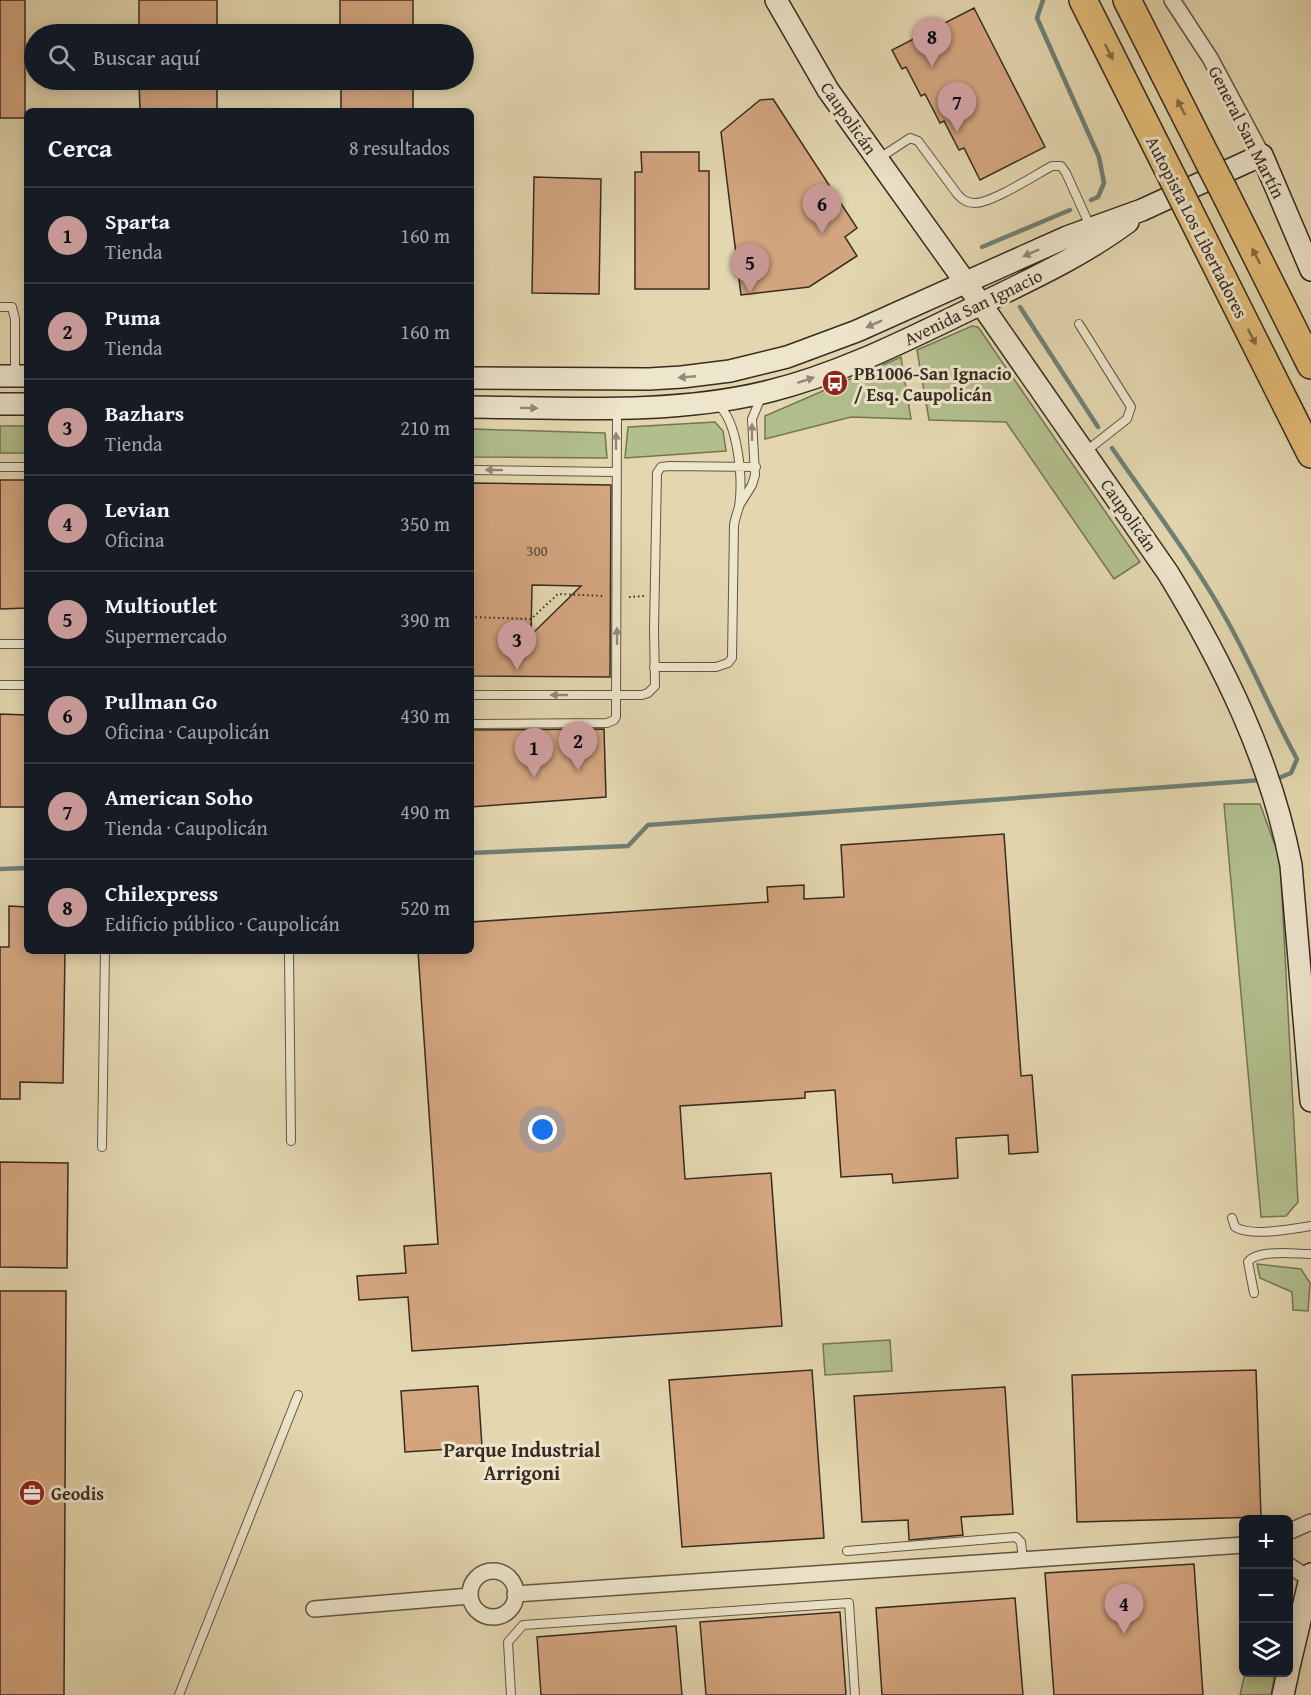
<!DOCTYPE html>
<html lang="es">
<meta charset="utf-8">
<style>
:root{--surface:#171b24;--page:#20242c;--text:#f1f3f6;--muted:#9ea1a6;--line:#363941;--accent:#c59692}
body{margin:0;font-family:"Gentium Book Plus",serif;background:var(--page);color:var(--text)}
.controls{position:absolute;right:18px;bottom:18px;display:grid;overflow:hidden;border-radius:9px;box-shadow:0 3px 15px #0003}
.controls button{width:54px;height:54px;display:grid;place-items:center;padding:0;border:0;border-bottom:2px solid var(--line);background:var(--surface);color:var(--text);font:30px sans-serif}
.you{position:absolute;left:543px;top:1130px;width:21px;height:21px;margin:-15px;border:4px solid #fff;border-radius:50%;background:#1a73e8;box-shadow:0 0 0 9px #1a73e833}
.badge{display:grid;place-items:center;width:39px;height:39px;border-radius:50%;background:var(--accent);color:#111;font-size:20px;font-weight:700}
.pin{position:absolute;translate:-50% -50px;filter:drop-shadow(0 2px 3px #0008)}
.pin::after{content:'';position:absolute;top:32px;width:21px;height:18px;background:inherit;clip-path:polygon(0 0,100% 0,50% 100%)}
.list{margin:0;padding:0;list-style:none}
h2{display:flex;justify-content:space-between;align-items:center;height:78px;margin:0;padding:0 24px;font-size:26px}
h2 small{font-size:20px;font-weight:400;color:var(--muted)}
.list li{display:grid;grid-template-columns:39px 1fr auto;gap:18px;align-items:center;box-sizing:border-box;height:96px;padding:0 24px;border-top:2px solid var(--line)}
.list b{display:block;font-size:22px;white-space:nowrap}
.list p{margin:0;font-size:20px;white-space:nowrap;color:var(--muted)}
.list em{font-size:20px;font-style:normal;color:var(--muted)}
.icon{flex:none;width:33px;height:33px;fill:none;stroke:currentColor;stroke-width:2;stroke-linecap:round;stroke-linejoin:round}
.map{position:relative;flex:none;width:1311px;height:1695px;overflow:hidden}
.search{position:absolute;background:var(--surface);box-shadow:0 3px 15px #0003;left:24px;top:24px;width:450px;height:66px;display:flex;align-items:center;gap:15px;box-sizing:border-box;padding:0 21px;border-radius:33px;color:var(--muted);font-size:22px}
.panel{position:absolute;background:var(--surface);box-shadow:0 3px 15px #0003;left:24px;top:108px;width:450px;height:846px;border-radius:9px}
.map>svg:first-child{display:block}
.grass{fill:#b2bf8d;stroke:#747557;stroke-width:1.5}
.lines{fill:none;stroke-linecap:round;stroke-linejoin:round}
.stream{stroke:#6f8076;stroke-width:4.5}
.building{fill:#d4a680;stroke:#372b21;stroke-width:1.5;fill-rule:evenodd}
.lane-casing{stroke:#625645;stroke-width:10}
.street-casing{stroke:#625645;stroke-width:18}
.secondary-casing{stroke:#372b21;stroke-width:24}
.highway-casing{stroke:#372b21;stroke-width:30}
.path{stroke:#372b21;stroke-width:2;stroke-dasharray:1.5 3;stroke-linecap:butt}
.lane{stroke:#ede5cc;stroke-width:8}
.street{stroke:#ede5cc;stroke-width:15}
.secondary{stroke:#ede5cc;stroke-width:21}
.highway{stroke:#e2bc78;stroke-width:27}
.highway-bridge-casing{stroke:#372b21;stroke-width:30;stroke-linecap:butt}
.highway-bridge{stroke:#e2bc78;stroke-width:27}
.oneway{fill:#846c48}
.oneway2{fill:#928876}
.labels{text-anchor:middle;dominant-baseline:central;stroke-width:6;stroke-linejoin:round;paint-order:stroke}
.number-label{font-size:15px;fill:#5e4a39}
.street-label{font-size:18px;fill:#372b21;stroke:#ede5cc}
.poi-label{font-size:18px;font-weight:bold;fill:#372b21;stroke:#ede5cc;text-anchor:start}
.neighbourhood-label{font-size:20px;font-weight:bold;fill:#372b21;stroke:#ede5cc}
</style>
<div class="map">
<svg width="1311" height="1695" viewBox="0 0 1311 1695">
<rect width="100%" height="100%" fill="#e4d7b0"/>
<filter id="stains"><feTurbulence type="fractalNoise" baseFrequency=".00333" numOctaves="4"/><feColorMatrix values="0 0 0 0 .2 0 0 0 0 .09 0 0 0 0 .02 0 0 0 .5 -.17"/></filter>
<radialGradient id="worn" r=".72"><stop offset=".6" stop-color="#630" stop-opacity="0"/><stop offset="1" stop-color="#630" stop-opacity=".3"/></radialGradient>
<!-- grass -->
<path class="grass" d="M972,326L978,327L1140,562L1114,579L1006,422L929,420L917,350Z
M901,357L911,419L851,417L765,439V416Z
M715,422L723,431L726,451L625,458L628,427Z
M0,426H27V453H0Z
M471,429L605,433L607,458L471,457Z
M1224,804H1260L1280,859L1298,1202L1286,1216L1261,1217Z
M1257,1264L1301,1269L1310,1283L1308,1311L1293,1310L1292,1292L1260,1278Z
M890,1340L892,1371L825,1375L823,1344Z
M1245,1673H1275L1271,1695H1240Z"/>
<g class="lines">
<!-- stream -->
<path class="stream" d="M1043,0L1037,18L1099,157L1104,183L1098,197L1091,200
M982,247L1070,210
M1020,307L1098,427
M1112,448C1150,503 1191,557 1224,615C1251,662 1271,712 1297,759L1291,773L1274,780
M471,853L628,846L648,825L1262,780
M0,869L27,868"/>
</g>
<!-- building -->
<path class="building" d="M0,0H25V118H0Z
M139,0H217V34H139Z
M340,0H413V34H340Z
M974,8L1045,147L980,180L964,148L959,150L944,121L940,123L925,94L921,96L906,67L902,69L892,50Z
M139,80H217V111H140Z
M341,80H413V111H341Z
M773,99L857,228L845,237L857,256L809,287L741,295L721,132L760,100Z
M641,152H699V171H709V289H635V172H642Z
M534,177L601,179L599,294L532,293Z
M0,480H27V608L0,609Z
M471,483L611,485L610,677L471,676ZM532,585L581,586L531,635Z
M0,714L27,715V807H0Z
M604,729L606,797L471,807V730Z
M1004,834L1021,1076L1032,1075L1038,1152L1009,1154L1008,1135L956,1138L958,1178L893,1183L892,1174L841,1177L835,1090L805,1092V1098L680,1106L685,1179L771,1173L782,1326L412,1351L408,1297L359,1300L357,1276L406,1273L404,1246L438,1244L418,951H471V922L768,902L767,887L804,885V899L844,897L841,845Z
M9,906L27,907V951H65L63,1083L20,1082V1099H0V947H9Z
M0,1162L68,1163L67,1268L0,1267Z
M0,1291H66L64,1695H0Z
M812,1370L824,1538L682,1547L669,1380Z
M1256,1370L1261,1517L1077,1522L1072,1375Z
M478,1386L482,1447L405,1452L401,1391Z
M1005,1387L1013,1514L961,1517L963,1535L920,1539L909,1540L908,1520L862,1522L854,1396Z
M1194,1564L1203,1695H1054L1045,1573Z
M1015,1598L1023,1695H882L876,1608Z
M840,1612L846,1695H706L700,1622Z
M676,1626L682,1695H541L537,1637Z"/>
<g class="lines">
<!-- lane casing -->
<g class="lane-casing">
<path id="lane" d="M878,159L910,138L918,141L958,195C963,200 967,203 975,203C992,203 1035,175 1052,166H1061L1066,173L1090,226
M0,307H12L15,319V374
M1079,324L1131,407L1127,419L1085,452
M0,467H27
M471,470L616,472
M739,506L752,485L755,475L752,419L762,395
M0,644H27
M654,667H716L728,663L732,658L734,525C735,519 737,513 739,507C743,481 739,421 717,404
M0,685H27
M471,695H642L648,693L655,686L654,629L657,473L661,467L669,466L756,467
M471,724L607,723L614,720L616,717L617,409
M289,951L291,1141
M102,1147L105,951
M1232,1218L1235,1227C1252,1237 1291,1229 1311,1226
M1254,1293L1248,1262C1257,1249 1296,1254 1311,1254
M847,1551L1016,1537L1021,1542L1023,1560
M179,1695L298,1395
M511,1695L508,1642L523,1625L849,1603L855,1695"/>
</g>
<!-- street casing -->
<g class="street-casing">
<path id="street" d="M1172,0L1210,58L1262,155
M1288,1532L1311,1522
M1288,1565L1310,1579
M470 1594a23 23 0 1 1 46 0a23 23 0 1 1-46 0Z
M515,1594L1244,1545
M314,1609L470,1596"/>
</g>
<!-- secondary casing -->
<g class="secondary-casing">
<path id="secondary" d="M776,0L828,90L981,304L1168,573C1223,663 1271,761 1291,865L1311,1101
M0,376H27
M471,378L649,379L682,377L730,371L787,357L857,331L1067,237L1142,210L1262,155L1311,270
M0,404H27
M471,407C571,408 673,415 770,391C843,373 910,338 977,306C1029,280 1081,257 1128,222
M1288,1671L1311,1574
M1283,1695L1288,1672"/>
</g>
<!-- highway casing -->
<g class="highway-casing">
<path id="highway" d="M1083,0L1172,177
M1127,0L1208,160
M1224,191L1311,365
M1188,209L1311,454"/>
</g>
<!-- path -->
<path class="path" d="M629,597L644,596
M471,617L531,619L558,594L605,596
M531,619L532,647"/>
<!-- lane -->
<use href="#lane" class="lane"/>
<!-- street -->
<use href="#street" class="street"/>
<!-- secondary -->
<use href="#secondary" class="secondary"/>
<!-- highway -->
<use href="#highway" class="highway"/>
<!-- highway-bridge casing -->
<g class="highway-bridge-casing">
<path id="highway-bridge" d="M1208,160L1224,191
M1172,177L1188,209"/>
</g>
<!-- highway-bridge -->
<use href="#highway-bridge" class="highway-bridge"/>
</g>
<!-- one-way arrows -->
<defs><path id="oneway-solid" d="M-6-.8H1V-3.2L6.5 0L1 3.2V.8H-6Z" transform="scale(1.5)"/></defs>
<g class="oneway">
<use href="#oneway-solid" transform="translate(1109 52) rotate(63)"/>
<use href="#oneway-solid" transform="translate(1181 107) rotate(-117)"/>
<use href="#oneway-solid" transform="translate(1256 256) rotate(-117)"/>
<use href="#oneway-solid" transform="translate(1252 337) rotate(63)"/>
</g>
<g class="oneway2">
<use href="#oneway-solid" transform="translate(1031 253) rotate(156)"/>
<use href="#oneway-solid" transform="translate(874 324) rotate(156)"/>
<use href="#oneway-solid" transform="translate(687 377) rotate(175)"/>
<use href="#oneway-solid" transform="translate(806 380) rotate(-18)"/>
<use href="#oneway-solid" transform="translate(529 408) rotate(1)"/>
<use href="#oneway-solid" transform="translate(752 432) rotate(-90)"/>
<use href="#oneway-solid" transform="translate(616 441) rotate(-90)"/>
<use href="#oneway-solid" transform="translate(494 470) rotate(-179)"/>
<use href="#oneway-solid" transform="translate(617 636) rotate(-90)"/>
<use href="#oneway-solid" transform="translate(559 695) rotate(180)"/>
</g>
<!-- icons -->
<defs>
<g id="bus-disc" transform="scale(1.35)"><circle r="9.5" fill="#8f2418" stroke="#ede5cc"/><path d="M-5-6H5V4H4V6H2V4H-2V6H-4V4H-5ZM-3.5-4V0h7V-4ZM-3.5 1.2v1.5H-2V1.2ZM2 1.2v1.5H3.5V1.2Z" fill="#fff"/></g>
<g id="office-disc" transform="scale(1.35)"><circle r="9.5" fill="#8f2418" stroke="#ede5cc"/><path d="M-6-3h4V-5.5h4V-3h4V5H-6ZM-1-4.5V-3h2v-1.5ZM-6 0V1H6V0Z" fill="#fff"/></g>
</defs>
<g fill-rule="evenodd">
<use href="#bus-disc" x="835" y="383"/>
<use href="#office-disc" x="32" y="1493"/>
</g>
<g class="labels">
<!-- number labels -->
<g class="number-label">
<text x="537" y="550">300</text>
</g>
<!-- street labels -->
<g class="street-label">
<text transform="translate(849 118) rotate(55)">Caupolicán</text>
<text transform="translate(1247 132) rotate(63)">General San Martín</text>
<text transform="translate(1197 227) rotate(63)">Autopista Los Libertadores</text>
<text transform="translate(973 307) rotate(-26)">Avenida San Ignacio</text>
<text transform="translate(1129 515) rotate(55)">Caupolicán</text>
</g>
<!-- poi labels -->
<g class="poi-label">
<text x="854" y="373">PB1006-San Ignacio<tspan x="854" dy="21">/ Esq. Caupolicán</tspan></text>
<text x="51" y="1493">Geodis</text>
</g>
<!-- neighbourhood labels -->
<g class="neighbourhood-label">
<text x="522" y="1449">Parque Industrial<tspan x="522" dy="23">Arrigoni</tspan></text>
</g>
</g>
<rect width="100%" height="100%" filter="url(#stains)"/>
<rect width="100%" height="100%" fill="url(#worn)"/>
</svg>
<div class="controls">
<button>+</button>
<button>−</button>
<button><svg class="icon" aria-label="layers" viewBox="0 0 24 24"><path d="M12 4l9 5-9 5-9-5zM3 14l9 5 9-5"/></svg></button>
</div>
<div class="you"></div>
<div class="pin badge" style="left:534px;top:778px">1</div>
<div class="pin badge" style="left:578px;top:771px">2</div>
<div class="pin badge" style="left:517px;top:670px">3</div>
<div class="pin badge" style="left:1124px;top:1634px">4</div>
<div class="pin badge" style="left:750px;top:293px">5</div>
<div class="pin badge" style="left:822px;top:234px">6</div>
<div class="pin badge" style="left:957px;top:132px">7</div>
<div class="pin badge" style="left:932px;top:67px">8</div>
<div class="search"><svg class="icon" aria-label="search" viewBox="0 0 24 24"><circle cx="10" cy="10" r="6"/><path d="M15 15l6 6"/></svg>Buscar aquí</div>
<section class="panel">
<h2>Cerca<small>8 resultados</small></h2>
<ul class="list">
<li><span class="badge">1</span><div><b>Sparta</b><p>Tienda</p></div><em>160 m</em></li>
<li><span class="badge">2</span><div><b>Puma</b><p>Tienda</p></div><em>160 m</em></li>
<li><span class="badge">3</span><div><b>Bazhars</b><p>Tienda</p></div><em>210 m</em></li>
<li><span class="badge">4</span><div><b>Levian</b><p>Oficina</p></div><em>350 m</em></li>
<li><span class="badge">5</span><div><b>Multioutlet</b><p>Supermercado</p></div><em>390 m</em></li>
<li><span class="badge">6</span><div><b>Pullman Go</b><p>Oficina · Caupolicán</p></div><em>430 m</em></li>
<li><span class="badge">7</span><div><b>American Soho</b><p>Tienda · Caupolicán</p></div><em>490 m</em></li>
<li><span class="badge">8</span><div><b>Chilexpress</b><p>Edificio público · Caupolicán</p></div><em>520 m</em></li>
</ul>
</section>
</div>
